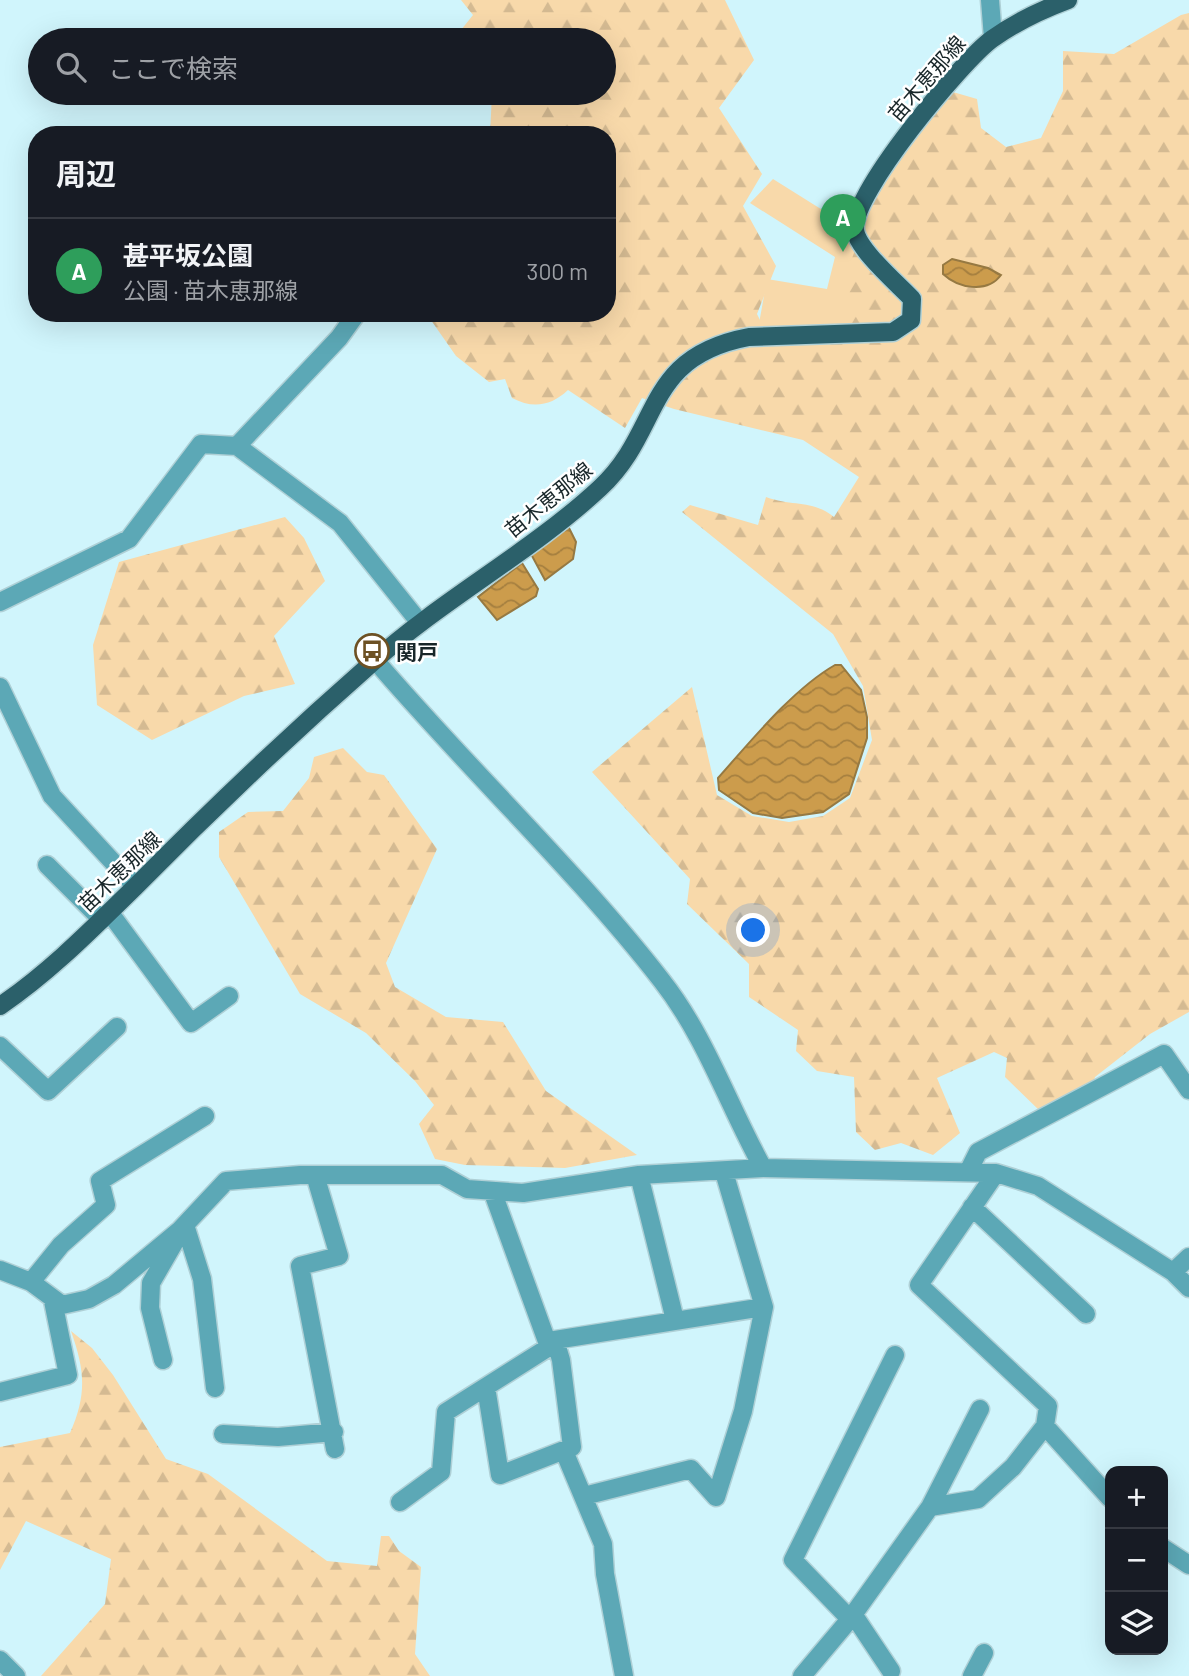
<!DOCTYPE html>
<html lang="ja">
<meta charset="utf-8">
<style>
:root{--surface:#171b24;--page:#242831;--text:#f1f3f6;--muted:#9ea1a6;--line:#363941;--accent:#b6aa98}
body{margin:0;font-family:Barlow,"Noto Sans JP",sans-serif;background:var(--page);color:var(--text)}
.controls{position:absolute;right:21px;bottom:21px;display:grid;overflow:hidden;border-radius:14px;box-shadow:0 7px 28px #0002}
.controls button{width:63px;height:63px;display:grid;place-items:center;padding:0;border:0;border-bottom:2px solid var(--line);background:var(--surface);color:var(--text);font:35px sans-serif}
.you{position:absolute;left:754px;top:931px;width:24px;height:24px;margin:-18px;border:5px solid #fff;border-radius:50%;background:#1a73e8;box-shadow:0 0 0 10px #1a73e833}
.badge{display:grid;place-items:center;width:46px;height:46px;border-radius:50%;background:var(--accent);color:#fff;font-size:23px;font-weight:700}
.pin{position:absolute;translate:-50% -58px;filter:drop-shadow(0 2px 4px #0008)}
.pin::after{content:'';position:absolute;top:37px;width:24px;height:21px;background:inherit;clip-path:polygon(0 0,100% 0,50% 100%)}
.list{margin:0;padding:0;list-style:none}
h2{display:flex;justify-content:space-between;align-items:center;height:91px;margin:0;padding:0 28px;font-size:30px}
h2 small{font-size:23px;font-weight:400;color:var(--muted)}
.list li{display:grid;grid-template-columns:46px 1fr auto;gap:21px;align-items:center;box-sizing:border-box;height:105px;padding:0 28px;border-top:2px solid var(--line)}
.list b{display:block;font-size:26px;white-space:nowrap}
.list p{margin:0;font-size:23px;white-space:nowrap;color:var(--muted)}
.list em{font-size:23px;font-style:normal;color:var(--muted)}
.icon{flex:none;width:38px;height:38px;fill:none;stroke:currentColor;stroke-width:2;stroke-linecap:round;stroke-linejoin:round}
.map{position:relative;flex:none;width:1189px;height:1676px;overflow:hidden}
.search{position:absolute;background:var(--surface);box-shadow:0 7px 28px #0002;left:28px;top:28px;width:588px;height:77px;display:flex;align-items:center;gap:18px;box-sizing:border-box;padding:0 24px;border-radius:38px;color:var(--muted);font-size:26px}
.panel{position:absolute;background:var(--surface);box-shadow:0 7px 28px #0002;left:28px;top:126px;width:588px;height:196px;border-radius:28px}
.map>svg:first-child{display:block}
.green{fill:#f8d9aa}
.forest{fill:url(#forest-firs)}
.water{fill:url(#water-waves);stroke:#967942;stroke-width:2}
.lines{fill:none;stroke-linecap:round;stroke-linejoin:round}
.minor-casing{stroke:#afd0d6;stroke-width:21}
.major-casing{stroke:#afd0d6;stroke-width:21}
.minor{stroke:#5ca8b6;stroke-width:18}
.major{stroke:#2b606a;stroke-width:18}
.labels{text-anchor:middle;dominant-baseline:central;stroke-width:5;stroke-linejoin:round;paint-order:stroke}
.street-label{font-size:21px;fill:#182629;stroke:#fff}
.poi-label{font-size:21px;font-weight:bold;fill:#182629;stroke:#fff;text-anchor:start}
</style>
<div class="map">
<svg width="1189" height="1676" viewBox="0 0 1189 1676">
<defs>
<pattern id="forest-firs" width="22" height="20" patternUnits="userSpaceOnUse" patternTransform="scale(1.75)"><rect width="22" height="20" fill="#f8d9aa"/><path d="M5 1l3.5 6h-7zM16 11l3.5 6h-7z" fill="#d4ba92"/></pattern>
<pattern id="water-waves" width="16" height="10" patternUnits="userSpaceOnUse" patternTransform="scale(1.75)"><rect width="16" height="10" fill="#cc9c4c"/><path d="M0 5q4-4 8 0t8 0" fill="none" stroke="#a57f3f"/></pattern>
</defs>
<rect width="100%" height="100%" fill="#d0f5fc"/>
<!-- green -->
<path class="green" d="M773,179L848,226L898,323L758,329L767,279L827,289L835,257L750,203Z"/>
<!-- forest -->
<path class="forest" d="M461,0H725L754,60L719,108L762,174L743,206L776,266L757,314L770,340L842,339L851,261L880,183L953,92L977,99L981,128L1006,147L1041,138L1063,91V51L1114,54L1181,15L1189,13V1012L1150,1034L1095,1077L1092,1088L1042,1113L1005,1077L1007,1058L994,1052L937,1078L960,1133L933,1155L901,1143L875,1150L856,1132L854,1077L817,1071L796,1051L798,1030L749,997V964L687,904L690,879L592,772L692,687L717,795L752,816L789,822L823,816L850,798L872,740L863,686L833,634L682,512L690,505L758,525L766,497C793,507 811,499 834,517L859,477L803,440L674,409L642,398L625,428L568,390C551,406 533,409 512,398L505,379L489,382L456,356L426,313H607V135H490L492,93H604V40H453L473,15Z
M285,517L304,538L325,581L274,636L295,684L244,696L152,740L97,705L93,645L119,562Z
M343,748L367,772L384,775L437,849L386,963L395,987L446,1017L503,1022L546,1091L637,1155L565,1168L465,1165L435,1159L419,1124L434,1105L415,1081L366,1033L300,994L219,857V832L248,812L283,811L309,778L314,757Z
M71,1331L92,1348L113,1375L166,1459L208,1474L327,1561L377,1566L381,1536H389L399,1551L421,1567L415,1654L430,1676H41L105,1604L111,1559L26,1521L0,1570V1447L70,1433C87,1394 85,1371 71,1331Z"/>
<!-- water -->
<path class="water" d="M952,259L988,268L1001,275C987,294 958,288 943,274V265Z
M568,526L576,542L573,559L545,580L531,554Z
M522,563L538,589L536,596L497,620L478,597Z
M835,665H841L861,690L867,717V738L849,794L823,812L782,818L753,813L719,790L718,778C751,741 793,689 835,665Z"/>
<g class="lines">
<!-- minor casing -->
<g class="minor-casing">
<path id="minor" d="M990,0L993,38
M237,446L339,338L357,313
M0,602L129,539L201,444L237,446L340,523L420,623
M375,660C468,769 574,868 662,981C706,1037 729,1107 763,1168
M0,687L52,796L135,886
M47,865L102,920
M110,913L191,1023L229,996
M0,1046L48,1091L117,1027
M968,1172L978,1152L1164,1054L1189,1090
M315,1175L339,1256L300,1266L335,1449
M639,1175L675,1320
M493,1193L549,1347
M972,1207L1086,1314
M185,1225L202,1279L215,1388
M0,1270L31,1282L62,1305L89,1299L114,1285L180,1230L226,1181L300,1175H442L467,1189L523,1193L639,1175L763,1168L996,1173L1038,1186L1173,1272L1189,1288
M1173,1272L1189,1257
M31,1282L61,1245L106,1205L100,1181L205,1116
M163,1360L150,1308L151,1283L181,1231
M486,1387L500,1475L572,1447L561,1360L555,1340
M0,1392L68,1375L53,1301
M1045,1426L1110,1498
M223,1434L278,1437L334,1432
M564,1451L603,1544L605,1574L624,1676
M584,1496L691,1469L716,1497
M716,1497L743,1411L764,1307L724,1172
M400,1502L441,1472L446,1412L549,1347L555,1340L764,1307
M930,1507L980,1409
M1163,1548L1189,1565
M853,1614L891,1671
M850,1619L793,1560L895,1355
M0,1660L16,1676
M802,1676L850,1619L930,1507L978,1499L1013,1467L1045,1426L1048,1406L919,1285L996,1173
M972,1676L984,1653"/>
</g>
<!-- major casing -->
<g class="major-casing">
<path id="major" d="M0,1006C50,972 92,929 135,887C212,809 291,734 373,662C444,598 530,553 600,488C663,430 642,357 749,337L893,332L911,320L912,299C898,284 858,250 855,230C850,195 962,61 992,39C1016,22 1041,10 1068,0"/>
</g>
<!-- minor -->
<use href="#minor" class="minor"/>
<!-- major -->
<use href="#major" class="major"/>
</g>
<!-- icons -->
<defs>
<g id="bus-ring" transform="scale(1.75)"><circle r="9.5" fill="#fff" stroke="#6d5124" stroke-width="1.5"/><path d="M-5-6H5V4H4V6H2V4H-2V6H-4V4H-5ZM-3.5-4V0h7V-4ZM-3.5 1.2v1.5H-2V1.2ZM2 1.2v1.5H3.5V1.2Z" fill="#6d5124"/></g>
</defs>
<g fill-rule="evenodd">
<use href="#bus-ring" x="372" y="651"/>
</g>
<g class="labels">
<!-- street labels -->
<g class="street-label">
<text transform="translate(926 78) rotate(-49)">苗木恵那線</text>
<text transform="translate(548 499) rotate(-39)">苗木恵那線</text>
<text transform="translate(119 871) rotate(-44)">苗木恵那線</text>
</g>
<!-- poi labels -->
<g class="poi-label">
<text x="396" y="651">関戸</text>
</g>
</g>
</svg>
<div class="controls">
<button>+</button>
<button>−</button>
<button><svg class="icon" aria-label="layers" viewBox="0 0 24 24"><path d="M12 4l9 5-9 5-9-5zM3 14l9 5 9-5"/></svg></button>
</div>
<div class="you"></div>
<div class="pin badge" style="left:843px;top:252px;background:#2e9e5b">A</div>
<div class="search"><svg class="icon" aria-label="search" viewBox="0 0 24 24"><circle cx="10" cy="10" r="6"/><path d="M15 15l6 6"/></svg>ここで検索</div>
<section class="panel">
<h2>周辺<small></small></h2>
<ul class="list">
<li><span class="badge" style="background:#2e9e5b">A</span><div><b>甚平坂公園</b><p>公園 · 苗木恵那線</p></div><em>300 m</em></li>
</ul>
</section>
</div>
